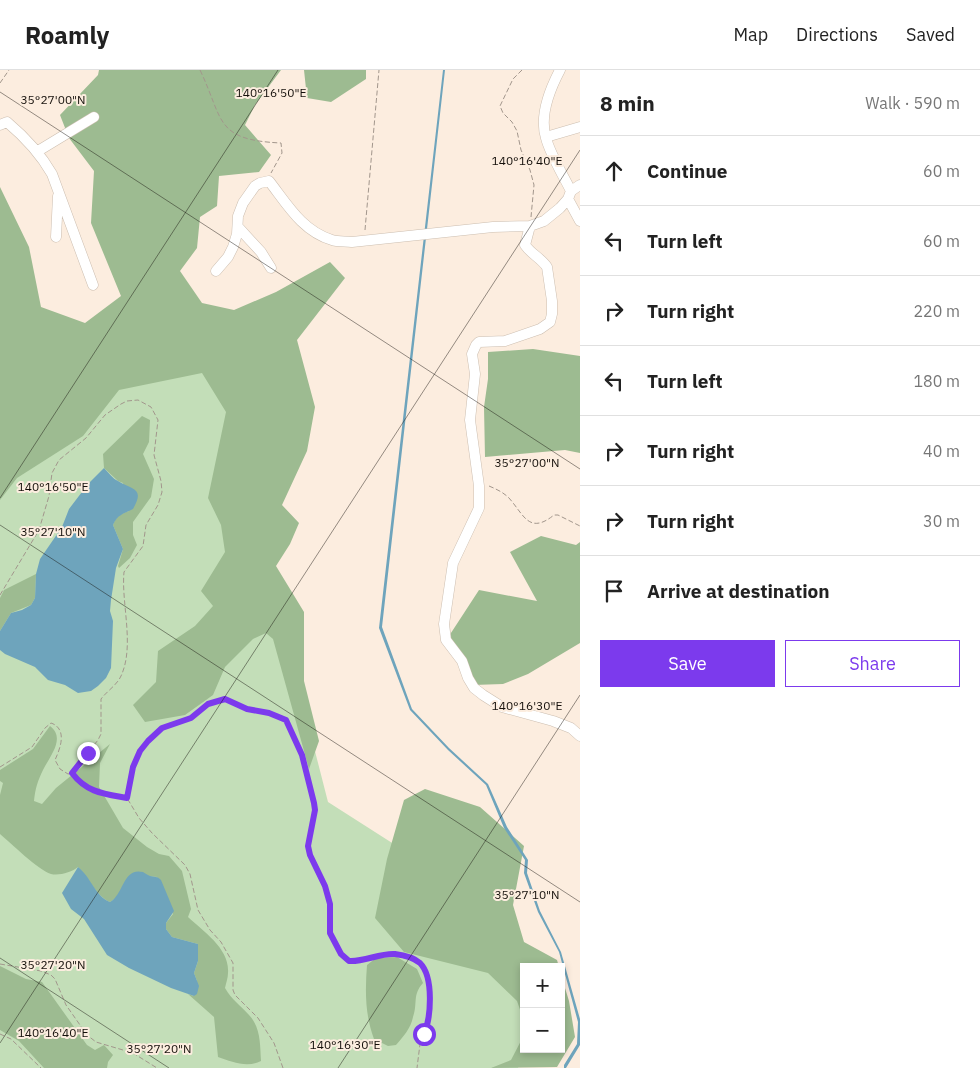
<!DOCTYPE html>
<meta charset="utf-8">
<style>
:root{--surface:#fff;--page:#f2f2f2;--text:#222;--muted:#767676;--line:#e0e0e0;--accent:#7c3aed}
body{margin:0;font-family:"IBM Plex Sans",sans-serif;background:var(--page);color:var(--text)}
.controls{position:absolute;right:15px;bottom:15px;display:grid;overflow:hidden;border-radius:0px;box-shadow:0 2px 8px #0003}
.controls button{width:45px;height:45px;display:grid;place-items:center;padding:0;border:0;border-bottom:1px solid var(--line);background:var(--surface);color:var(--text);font:25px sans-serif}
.stop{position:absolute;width:15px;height:15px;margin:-11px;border:4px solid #7c3aed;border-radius:50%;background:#fff}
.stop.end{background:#7c3aed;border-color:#fff;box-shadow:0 1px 5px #0008}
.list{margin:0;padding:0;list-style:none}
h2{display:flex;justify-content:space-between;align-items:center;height:65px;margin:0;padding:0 20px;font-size:21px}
h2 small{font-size:16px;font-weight:400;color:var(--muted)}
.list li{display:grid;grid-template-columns:32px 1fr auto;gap:15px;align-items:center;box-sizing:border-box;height:70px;padding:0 20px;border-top:1px solid var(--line)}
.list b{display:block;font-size:19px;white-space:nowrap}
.list em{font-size:16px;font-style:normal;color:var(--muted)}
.actions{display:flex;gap:10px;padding:15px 20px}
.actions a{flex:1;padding:11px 0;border:1px solid var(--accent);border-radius:0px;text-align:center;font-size:18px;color:var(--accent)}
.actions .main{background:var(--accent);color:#fff}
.icon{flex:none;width:28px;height:28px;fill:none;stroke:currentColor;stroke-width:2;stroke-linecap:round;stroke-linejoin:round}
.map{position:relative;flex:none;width:580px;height:998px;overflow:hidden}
header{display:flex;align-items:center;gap:30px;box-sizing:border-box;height:70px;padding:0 25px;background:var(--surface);border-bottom:1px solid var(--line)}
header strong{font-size:24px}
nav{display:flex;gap:28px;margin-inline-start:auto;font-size:18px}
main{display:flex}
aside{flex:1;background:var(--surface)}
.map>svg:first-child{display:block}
.green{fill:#c3deb8}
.forest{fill:#9dbb91}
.water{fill:#6ea4bc}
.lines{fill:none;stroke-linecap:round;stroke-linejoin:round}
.minor-casing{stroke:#ccbeb0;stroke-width:11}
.path{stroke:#a2968c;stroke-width:1;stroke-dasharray:5 2.5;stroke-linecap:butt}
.minor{stroke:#fff;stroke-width:10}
.route{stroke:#7c3aed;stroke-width:6}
.ticks{fill:none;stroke:#15100b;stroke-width:1;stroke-opacity:0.45}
.ticks-label{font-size:12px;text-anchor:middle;fill:#15100b;stroke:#fceddf;stroke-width:4;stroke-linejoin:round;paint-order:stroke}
</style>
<header>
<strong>Roamly</strong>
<nav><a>Map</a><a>Directions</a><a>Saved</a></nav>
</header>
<main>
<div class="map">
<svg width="580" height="998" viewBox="0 0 580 998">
<rect width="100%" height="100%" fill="#fceddf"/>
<!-- green -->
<path class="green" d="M210,292L234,334L285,564L328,732L400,778L524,930V979L518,998H0V409L112,311Z"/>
<!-- forest -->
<path class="forest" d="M99,0H281L255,35L245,55L271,85L259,102L219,106L217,136L200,147L197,178L180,201L202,233L234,240L276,222L330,192L345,208L297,270L315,337L307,381L282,435L299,453L290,474L276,496L304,542V611L319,671L309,699L273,569L266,563L253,569L225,597L213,625L185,645L145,652L133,635L156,612L158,581L195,556L213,536L201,521L225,482L221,455L208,428L226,342L202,303L119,320L83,366L17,408L0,430V117L29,177L41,237L85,253L121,226L91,153L94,101L69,68L60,45L98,5Z
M304,0H366V9L331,32L307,28Z
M533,279L580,286V383L565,380L485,387L484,337L488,309V282Z
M142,346L150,350L149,372L143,384L154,409L151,427L133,452V465L137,475L130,488L119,498L118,496L123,479L113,455C116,446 120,444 129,441L123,413L118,411L104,398L103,384Z
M541,466L576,475L580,472V573L528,604L503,614L473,615L449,566L479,520L537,531L510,482Z
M36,504L35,528L31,535L11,543L0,561V528L4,520Z
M50,656C66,668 50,686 43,700C38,710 35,719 34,731L42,734L56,718L110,674L100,693L99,717L123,758L147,777L159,784L169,786L182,801L191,839L188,847C204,862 230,879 228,903C228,908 226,913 225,918C232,930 240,935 249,945C261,958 260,975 261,991C247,998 232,992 218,987L214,947L188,924L194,926L197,911L194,903L198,891V874L172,867L166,859V853L173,844L157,807L148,806L110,832C97,827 89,808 78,797C72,802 59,806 51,804C38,800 11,773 0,764V725L3,713L0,711V700L33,679Z
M425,719L480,737L524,776L513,835L524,872L557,890L559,897H524V951L517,931L488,903L404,882L375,848L387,789L404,730Z
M397,887L417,899L423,913C412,925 418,933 413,947C411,958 403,967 396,975L388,976L374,969C365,945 365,921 367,895L376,888Z
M0,896L26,909L42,912L87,975L95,980L104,975L113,985L108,992L107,998H44L19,971L0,960Z
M561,905L569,931L575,967L557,997L491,998L511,990L524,965V979H561Z"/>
<!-- water -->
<path class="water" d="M443,0H445L382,557L412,639L449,678L488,714L507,757L528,790L527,803L540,841L561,882L580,949V975L566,998H564V995L577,974L578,952L559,882L538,842L524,803L525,790L504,758L486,715L448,680L410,640L379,558Z
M104,398C108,402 113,409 118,411C133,420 145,418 133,439C123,444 117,445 113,455L123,479L116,498L111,530L110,541L113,551L111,598L106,608L98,616L91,621L78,623L65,615L48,610L35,597L5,584L0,580V561L11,543L22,540L31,535L35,528L36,504L40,489L62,457L69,439L88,414Z
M78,797C91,807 95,826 110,832C124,824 123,797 143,802C145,803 147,805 150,806C155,807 157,806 161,810L174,841L166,853V859L172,867L198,874V891L194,903L199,916L197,924L194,926L171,918L129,898L107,885L84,849L71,839L62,823Z"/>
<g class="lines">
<!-- minor casing -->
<g class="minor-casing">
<path id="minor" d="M560,0C550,19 539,46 546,68C550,84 563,105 571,121
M0,55L7,52C26,68 40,83 52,104L93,215
M546,67L580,57
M38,81L94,47
M568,129L580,151
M530,156L525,175C531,184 541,188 547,197L552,231V244L550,252L540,259L505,271L479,272L476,275L472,284L475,304L470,350L479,416V438L453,493L444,554L446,570L462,591L468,608L474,618L483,625L502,637L553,651L571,658L580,666
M238,157L261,182L271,198
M56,167L58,126
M216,201L228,187L233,177L237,164L238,146L243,133L255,116L260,113L269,111C287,134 302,161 332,170C338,172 346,171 352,172L493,157L530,156L544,151L560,138L568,129L571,121L580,115"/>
</g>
<!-- path -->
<path class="path" d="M200,0C224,50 214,70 281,73L282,83L271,103
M522,0L513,9L500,36L503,43L512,52L517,61L521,80L530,100L534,115L531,147
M0,13L9,0
M365,160L379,0
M489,416C496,419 503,422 509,428C524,445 529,465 554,445H558L580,456
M0,525L39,460L49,426L52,403L59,390L86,368L105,345L121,334L127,331L138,330L151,337L158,350L154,385L161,411L162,422L158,435L146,455L143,476L124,502C121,533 135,576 121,606C117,615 107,621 101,629V664L98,670L72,703
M0,697L32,677L45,658L51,653C68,659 60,679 55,690L60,699L68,704L72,703C87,723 104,724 127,728
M0,894L41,901L51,905L55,909L66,935L87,965L96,972L133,983L157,998
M0,964L11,969L41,998
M283,998L274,973L258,948L235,925L233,920V893L221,872L210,860L198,840L190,804L185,795L152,763L139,748L127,728C132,701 137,671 164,657C173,653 184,652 193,647C204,640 211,628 226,629C234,630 241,638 250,639C261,641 278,641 286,650C299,663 309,714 314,733L315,740L308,775L310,785L325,816L331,842L330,863L341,884L349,891H356L385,884H395L412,888L420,893L425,900L429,925V950L420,974L417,998"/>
<!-- minor -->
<use href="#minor" class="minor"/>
</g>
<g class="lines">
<!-- route -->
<path class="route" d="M88,683L72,703C87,723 105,724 127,728L133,697L140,681L148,671L162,658L191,648L208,634L225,629L247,639L269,643L286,650L302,685L314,733L315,740L308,776L310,785L325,816L330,834V863L341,884L349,891C365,892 379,883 395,884C403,885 414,888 420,893C434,907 431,948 424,964"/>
</g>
<!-- ticks -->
<path class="ticks" d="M0,22L580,399M0,428L278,0M0,455L580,832M0,888L169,998M0,973L580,80M338,998L580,625"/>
<g class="ticks-label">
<text x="271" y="27">140°16'50"E</text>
<text x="53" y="34">35°27'00"N</text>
<text x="527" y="95">140°16'40"E</text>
<text x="527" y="397">35°27'00"N</text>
<text x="53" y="421">140°16'50"E</text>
<text x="53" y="466">35°27'10"N</text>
<text x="527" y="640">140°16'30"E</text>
<text x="527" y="829">35°27'10"N</text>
<text x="53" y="899">35°27'20"N</text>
<text x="53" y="967">140°16'40"E</text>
<text x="345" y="979">140°16'30"E</text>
<text x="159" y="983">35°27'20"N</text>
</g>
</svg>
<div class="controls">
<button>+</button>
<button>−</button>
</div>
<div class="stop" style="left:424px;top:964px"></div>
<div class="stop end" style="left:88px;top:683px"></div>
</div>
<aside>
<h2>8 min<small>Walk · 590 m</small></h2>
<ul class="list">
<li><svg class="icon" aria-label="ahead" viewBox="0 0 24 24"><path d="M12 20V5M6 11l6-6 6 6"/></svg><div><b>Continue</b></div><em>60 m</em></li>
<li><svg class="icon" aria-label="left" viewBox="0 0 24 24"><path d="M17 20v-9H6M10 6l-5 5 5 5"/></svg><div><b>Turn left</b></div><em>60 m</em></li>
<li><svg class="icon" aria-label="right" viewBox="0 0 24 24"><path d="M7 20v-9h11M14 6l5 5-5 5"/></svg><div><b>Turn right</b></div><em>220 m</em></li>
<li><svg class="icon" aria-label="left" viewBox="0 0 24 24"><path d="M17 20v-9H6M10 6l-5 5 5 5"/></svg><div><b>Turn left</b></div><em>180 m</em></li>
<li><svg class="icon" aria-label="right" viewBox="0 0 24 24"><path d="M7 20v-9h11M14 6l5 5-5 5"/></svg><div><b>Turn right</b></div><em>40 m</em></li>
<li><svg class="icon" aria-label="right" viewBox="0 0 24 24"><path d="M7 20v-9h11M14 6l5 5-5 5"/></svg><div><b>Turn right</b></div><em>30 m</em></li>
<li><svg class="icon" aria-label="arrive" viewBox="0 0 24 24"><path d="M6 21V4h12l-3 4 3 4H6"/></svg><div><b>Arrive at destination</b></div></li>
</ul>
<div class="actions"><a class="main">Save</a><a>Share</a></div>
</aside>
</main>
